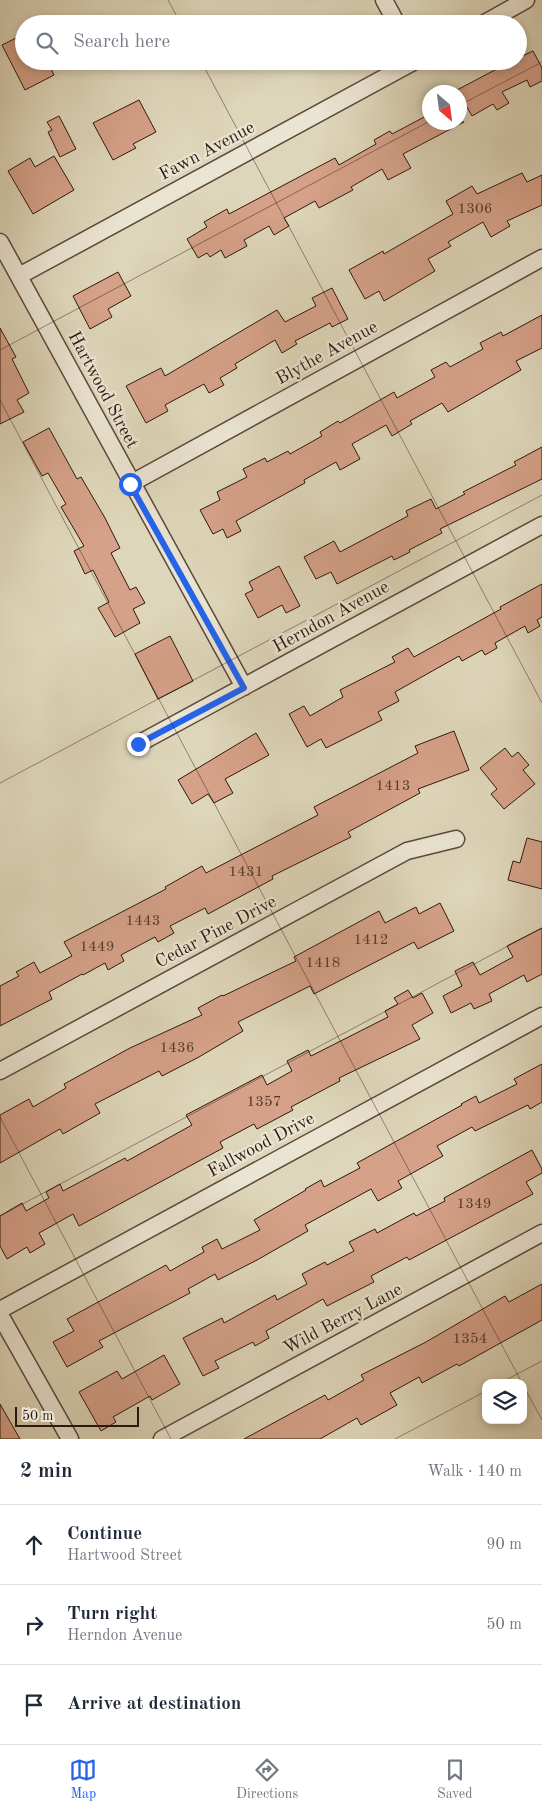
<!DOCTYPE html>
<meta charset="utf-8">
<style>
:root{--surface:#fff;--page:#f2f2f3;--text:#1f2937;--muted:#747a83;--line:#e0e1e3;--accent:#2563eb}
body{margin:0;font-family:"Old Standard TT",serif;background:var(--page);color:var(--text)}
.controls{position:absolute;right:15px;bottom:15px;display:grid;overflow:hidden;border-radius:10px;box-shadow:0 2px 8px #0003}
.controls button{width:45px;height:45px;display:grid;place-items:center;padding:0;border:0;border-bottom:1px solid var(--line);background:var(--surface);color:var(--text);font:25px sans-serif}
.compass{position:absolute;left:422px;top:85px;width:45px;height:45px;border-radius:50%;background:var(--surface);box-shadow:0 2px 8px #0003;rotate:152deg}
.scale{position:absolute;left:15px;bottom:12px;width:124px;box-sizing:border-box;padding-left:5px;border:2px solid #2f180f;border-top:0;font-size:14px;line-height:18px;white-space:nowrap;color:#2f180f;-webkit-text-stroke:4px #eae4d2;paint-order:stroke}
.stop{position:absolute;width:15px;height:15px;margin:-11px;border:4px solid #2563eb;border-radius:50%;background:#fff}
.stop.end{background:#2563eb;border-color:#fff;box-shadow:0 1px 5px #0008}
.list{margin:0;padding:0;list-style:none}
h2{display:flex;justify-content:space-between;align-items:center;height:65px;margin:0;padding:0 20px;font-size:21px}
h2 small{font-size:16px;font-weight:400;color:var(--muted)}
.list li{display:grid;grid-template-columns:32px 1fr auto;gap:15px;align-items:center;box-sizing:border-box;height:80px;padding:0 20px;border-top:1px solid var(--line)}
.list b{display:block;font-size:19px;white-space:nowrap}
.list p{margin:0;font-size:16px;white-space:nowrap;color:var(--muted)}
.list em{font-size:16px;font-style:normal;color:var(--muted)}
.icon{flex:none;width:28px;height:28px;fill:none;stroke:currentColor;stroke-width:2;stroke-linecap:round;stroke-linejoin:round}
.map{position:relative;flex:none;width:542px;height:1439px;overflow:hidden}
.search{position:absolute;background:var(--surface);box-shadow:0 2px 8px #0003;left:15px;right:15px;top:15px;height:55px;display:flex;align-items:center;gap:12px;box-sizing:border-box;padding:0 18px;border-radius:28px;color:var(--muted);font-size:19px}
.sheet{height:305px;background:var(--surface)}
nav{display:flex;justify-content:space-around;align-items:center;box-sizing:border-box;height:70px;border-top:1px solid var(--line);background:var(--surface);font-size:14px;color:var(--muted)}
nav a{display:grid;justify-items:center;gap:2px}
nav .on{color:var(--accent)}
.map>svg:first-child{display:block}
.building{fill:#d5a188;stroke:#2f180f}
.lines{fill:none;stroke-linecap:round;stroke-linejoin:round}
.minor-casing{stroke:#5b483a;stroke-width:19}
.minor{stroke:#eae4d2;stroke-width:16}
.route{stroke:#2563eb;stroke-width:6}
.ticks{fill:none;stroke:#2f180f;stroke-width:1;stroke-opacity:0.45}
.labels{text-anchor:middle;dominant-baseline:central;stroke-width:4.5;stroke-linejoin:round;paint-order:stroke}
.number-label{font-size:15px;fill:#583a2d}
.street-label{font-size:18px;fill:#2f180f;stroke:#eae4d2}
</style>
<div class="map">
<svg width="542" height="1439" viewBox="0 0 542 1439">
<rect width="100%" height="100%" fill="#ded6ba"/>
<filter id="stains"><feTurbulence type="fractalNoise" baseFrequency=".004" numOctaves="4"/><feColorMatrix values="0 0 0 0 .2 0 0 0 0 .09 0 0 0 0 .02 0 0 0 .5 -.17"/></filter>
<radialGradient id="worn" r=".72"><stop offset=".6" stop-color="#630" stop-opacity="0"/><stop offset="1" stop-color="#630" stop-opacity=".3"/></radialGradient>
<!-- building -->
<path class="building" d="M24,34V61H47L54,75L25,90L2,45Z
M533,51L542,68V81L530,87L527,80L502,92L509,103L497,110L493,104L472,116L457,90L491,72L513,61H518V58Z
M139,100L156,132L133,144L136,148L113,160L93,123Z
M430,114V122H464L403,154L411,168L388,180L382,169L351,187L353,190L319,208L315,201L284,218L289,226L274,235L269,226L244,240L247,246L225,258L221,250L210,257L207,253L198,258L187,239L207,227L204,222L227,209L229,214L335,158L339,165L376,144L374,140L390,131L392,134Z
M59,116L76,149L60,157L48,132L52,130L47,122Z
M54,156L74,190L33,214L8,171L30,158L35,167Z
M522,173L527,182L542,175V205L507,221L510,226L491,237L483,222L448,242L451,246L428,259L435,271L384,301L379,291L365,299L349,270L383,251L384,254L453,214L446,201L472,186L477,194Z
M118,272L131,296L108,309L112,317L90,329L73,296Z
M332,288L348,319L332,327L330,323L295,341L297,344L282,353L275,340L235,364L237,368L220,378L224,385L209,393L204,384L165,405L168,411L146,423L126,386L161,368L165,376L277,310L285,322L316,306L312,298Z
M542,315V348L516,361L521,370L448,412L442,403L410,421L412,424L392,436L386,425L352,444L360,459L340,470L336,462L304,480L305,483L236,521L241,531L227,538L223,529L213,534L200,510L220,500L217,492L247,477L243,469L265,458L267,462L288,451L290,454L322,436L320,432L338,421L340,423L394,392L397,398L435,377L431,370L446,362L450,367L483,349L480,343L501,332L503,336Z
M0,328L16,357L12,359L29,393L17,400L24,412L0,424Z
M49,428L77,479L81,477L105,518L120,548L111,553L130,590L136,587L145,603L133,609L140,623L115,637L98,608L109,602L93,570L85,574L74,551L84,546L61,507L66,504L48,473L42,476L23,442Z
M542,447V479L440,529L442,533L409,550L410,552L394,560L392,556L337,584L331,572L316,579L304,557L334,541L340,552L408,516L406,511L431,499L436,509L465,494L463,492L516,465L514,462Z
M279,566L300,606L286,613L282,605L258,618L245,594L253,590L249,582Z
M542,584V617L537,620L540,626L528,633L525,626L495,643L497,648L485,655L482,650L462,661L459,656L395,692L399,701L378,712L382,720L326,748L321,739L307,747L289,714L304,706L310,716L343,697L340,690L395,662L392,657L408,648L414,657L501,609L500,607Z
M170,636L193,681L158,699L135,654Z
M454,731L469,770L418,789L420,793L348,832L351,837L272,876L273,879L208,914L205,908L170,926L174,933L158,942L155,937L121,955L124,961L108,970L105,963L83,975L82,974L49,992L52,999L0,1026V986L19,976L16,972L34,962L40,973L72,956L64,942L166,889L165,887L202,866L206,873L318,815L314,807L418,753L415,746Z
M256,733L269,755L225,779L233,793L214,803L208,794L192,804L178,780Z
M505,748L512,757L518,752L529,765L523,770L535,784L504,809L491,794L497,789L480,768Z
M527,838L542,842V889L508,880L513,861L520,863Z
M440,903L454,931L418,949L414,942L314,994L310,986L238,1022L243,1031L199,1057L162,1076L159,1071L95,1104L100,1113L63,1134L60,1129L0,1163V1115L29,1099L33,1107L66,1088L64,1084L130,1048L202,1015L198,1008L222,995L223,996L296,961L294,957L379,911L385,923L416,907L419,914Z
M542,928V974L527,982L524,975L489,994L492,1001L474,1009L471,1003L451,1013L443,996L462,986L455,971L473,962L480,975L513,957L507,946Z
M408,990L413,998L422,993L433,1013L412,1025L420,1039L339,1078L340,1081L291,1107L293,1110L257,1129L254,1124L220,1142L223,1148L79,1226L73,1214L39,1233L45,1244L30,1253L27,1247L7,1259L0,1246V1216L22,1203L26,1211L49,1198L46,1192L60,1184L63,1191L125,1158L127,1161L192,1125L186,1115L262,1075L267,1085L292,1071L287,1061L308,1050L311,1056L388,1017L385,1011L398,1004L394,998Z
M542,1064V1102L530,1109L528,1105L475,1131L472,1127L437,1146L443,1156L398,1181L402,1188L378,1201L371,1189L305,1225L308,1231L257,1260L218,1280L215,1274L188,1289L190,1293L99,1341L103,1347L67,1367L53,1342L74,1331L67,1319L166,1265L170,1271L204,1252L202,1247L217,1239L222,1249L260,1230L254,1220L306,1190L305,1189L321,1180L324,1187L360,1168L357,1163L462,1105L461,1104L476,1096L479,1103L517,1084L514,1079Z
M532,1150L542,1169V1173L526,1182L533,1194L409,1260L407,1257L371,1276L374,1282L327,1306L323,1299L302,1311L266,1331L269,1338L255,1346L253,1342L215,1361L219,1368L203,1376L183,1338L222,1318L224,1323L275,1295L277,1300L307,1284L302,1274L325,1262L327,1265L354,1251L349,1242L375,1229L377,1233L414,1213L416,1216L445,1201L444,1198Z
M542,1284V1320L459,1366L457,1364L422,1383L419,1377L390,1393L397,1405L361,1425L357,1418L320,1439H244L325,1395L328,1400L364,1380L361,1375L426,1342L505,1296L509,1302Z
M164,1355L180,1384L152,1400L150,1396L113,1417L116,1422L101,1431L79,1392L117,1371L122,1379Z
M0,1404L20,1439H0Z"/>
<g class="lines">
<!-- minor casing -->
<g class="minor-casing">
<path id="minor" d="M384,0L397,24
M483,24L526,0
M0,242L244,687
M19,276L415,61
M130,484L542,258
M138,744L542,525
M0,1071L407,851L456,839
M0,1310L542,1016
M0,1315L70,1439
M162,1439L542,1233"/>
</g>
<!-- minor -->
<use href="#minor" class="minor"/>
</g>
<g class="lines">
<!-- route -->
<path class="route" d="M130,484L244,688L138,744"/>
</g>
<!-- ticks -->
<path class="ticks" d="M168,0L181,24M201,61L542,703M460,105L542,62M0,350L430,121M0,400L522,1383M0,783L542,495M0,1117L171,1439M0,1216L542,928M500,1383L542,1361M523,1385L542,1420M395,1439L486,1391"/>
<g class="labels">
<!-- number labels -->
<g class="number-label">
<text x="475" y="209">1306</text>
<text x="393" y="786">1413</text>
<text x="246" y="872">1431</text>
<text x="143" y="921">1443</text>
<text x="371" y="940">1412</text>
<text x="97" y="947">1449</text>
<text x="323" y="963">1418</text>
<text x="177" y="1048">1436</text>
<text x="264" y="1102">1357</text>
<text x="474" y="1204">1349</text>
<text x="470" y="1339">1354</text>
</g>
<!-- street labels -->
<g class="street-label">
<text transform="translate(207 151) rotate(-28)">Fawn Avenue</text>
<text transform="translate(327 353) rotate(-29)">Blythe Avenue</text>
<text transform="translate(103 390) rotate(62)">Hartwood Street</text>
<text transform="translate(331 617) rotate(-29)">Herndon Avenue</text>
<text transform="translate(216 932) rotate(-28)">Cedar Pine Drive</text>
<text transform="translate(261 1145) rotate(-28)">Fallwood Drive</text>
<text transform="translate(343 1319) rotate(-28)">Wild Berry Lane</text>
</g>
</g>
<rect width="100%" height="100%" filter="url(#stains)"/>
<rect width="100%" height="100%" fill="url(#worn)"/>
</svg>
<div class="controls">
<button><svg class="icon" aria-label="layers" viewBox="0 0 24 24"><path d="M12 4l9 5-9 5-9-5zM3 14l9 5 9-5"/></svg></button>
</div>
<svg class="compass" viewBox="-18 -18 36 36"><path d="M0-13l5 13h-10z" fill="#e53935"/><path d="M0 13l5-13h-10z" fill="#747a83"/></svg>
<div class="scale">50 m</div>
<div class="stop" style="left:130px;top:484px"></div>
<div class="stop end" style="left:138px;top:744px"></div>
<div class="search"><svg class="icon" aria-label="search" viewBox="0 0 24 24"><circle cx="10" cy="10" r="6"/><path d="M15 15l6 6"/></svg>Search here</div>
</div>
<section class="sheet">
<h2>2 min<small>Walk · 140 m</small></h2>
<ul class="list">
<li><svg class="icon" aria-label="ahead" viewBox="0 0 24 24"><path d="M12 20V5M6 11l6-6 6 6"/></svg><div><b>Continue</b><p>Hartwood Street</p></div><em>90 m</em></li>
<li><svg class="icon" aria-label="right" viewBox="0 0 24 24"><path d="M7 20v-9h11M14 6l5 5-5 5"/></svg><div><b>Turn right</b><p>Herndon Avenue</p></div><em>50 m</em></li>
<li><svg class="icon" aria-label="arrive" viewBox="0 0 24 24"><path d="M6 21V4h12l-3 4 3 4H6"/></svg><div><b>Arrive at destination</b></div></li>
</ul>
</section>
<nav>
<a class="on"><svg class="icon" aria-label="map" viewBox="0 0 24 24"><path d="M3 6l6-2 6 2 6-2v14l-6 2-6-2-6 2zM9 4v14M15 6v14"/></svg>Map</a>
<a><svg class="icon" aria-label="directions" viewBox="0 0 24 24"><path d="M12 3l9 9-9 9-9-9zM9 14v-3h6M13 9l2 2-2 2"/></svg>Directions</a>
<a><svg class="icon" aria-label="saved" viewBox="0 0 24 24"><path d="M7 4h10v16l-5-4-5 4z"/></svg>Saved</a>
</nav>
